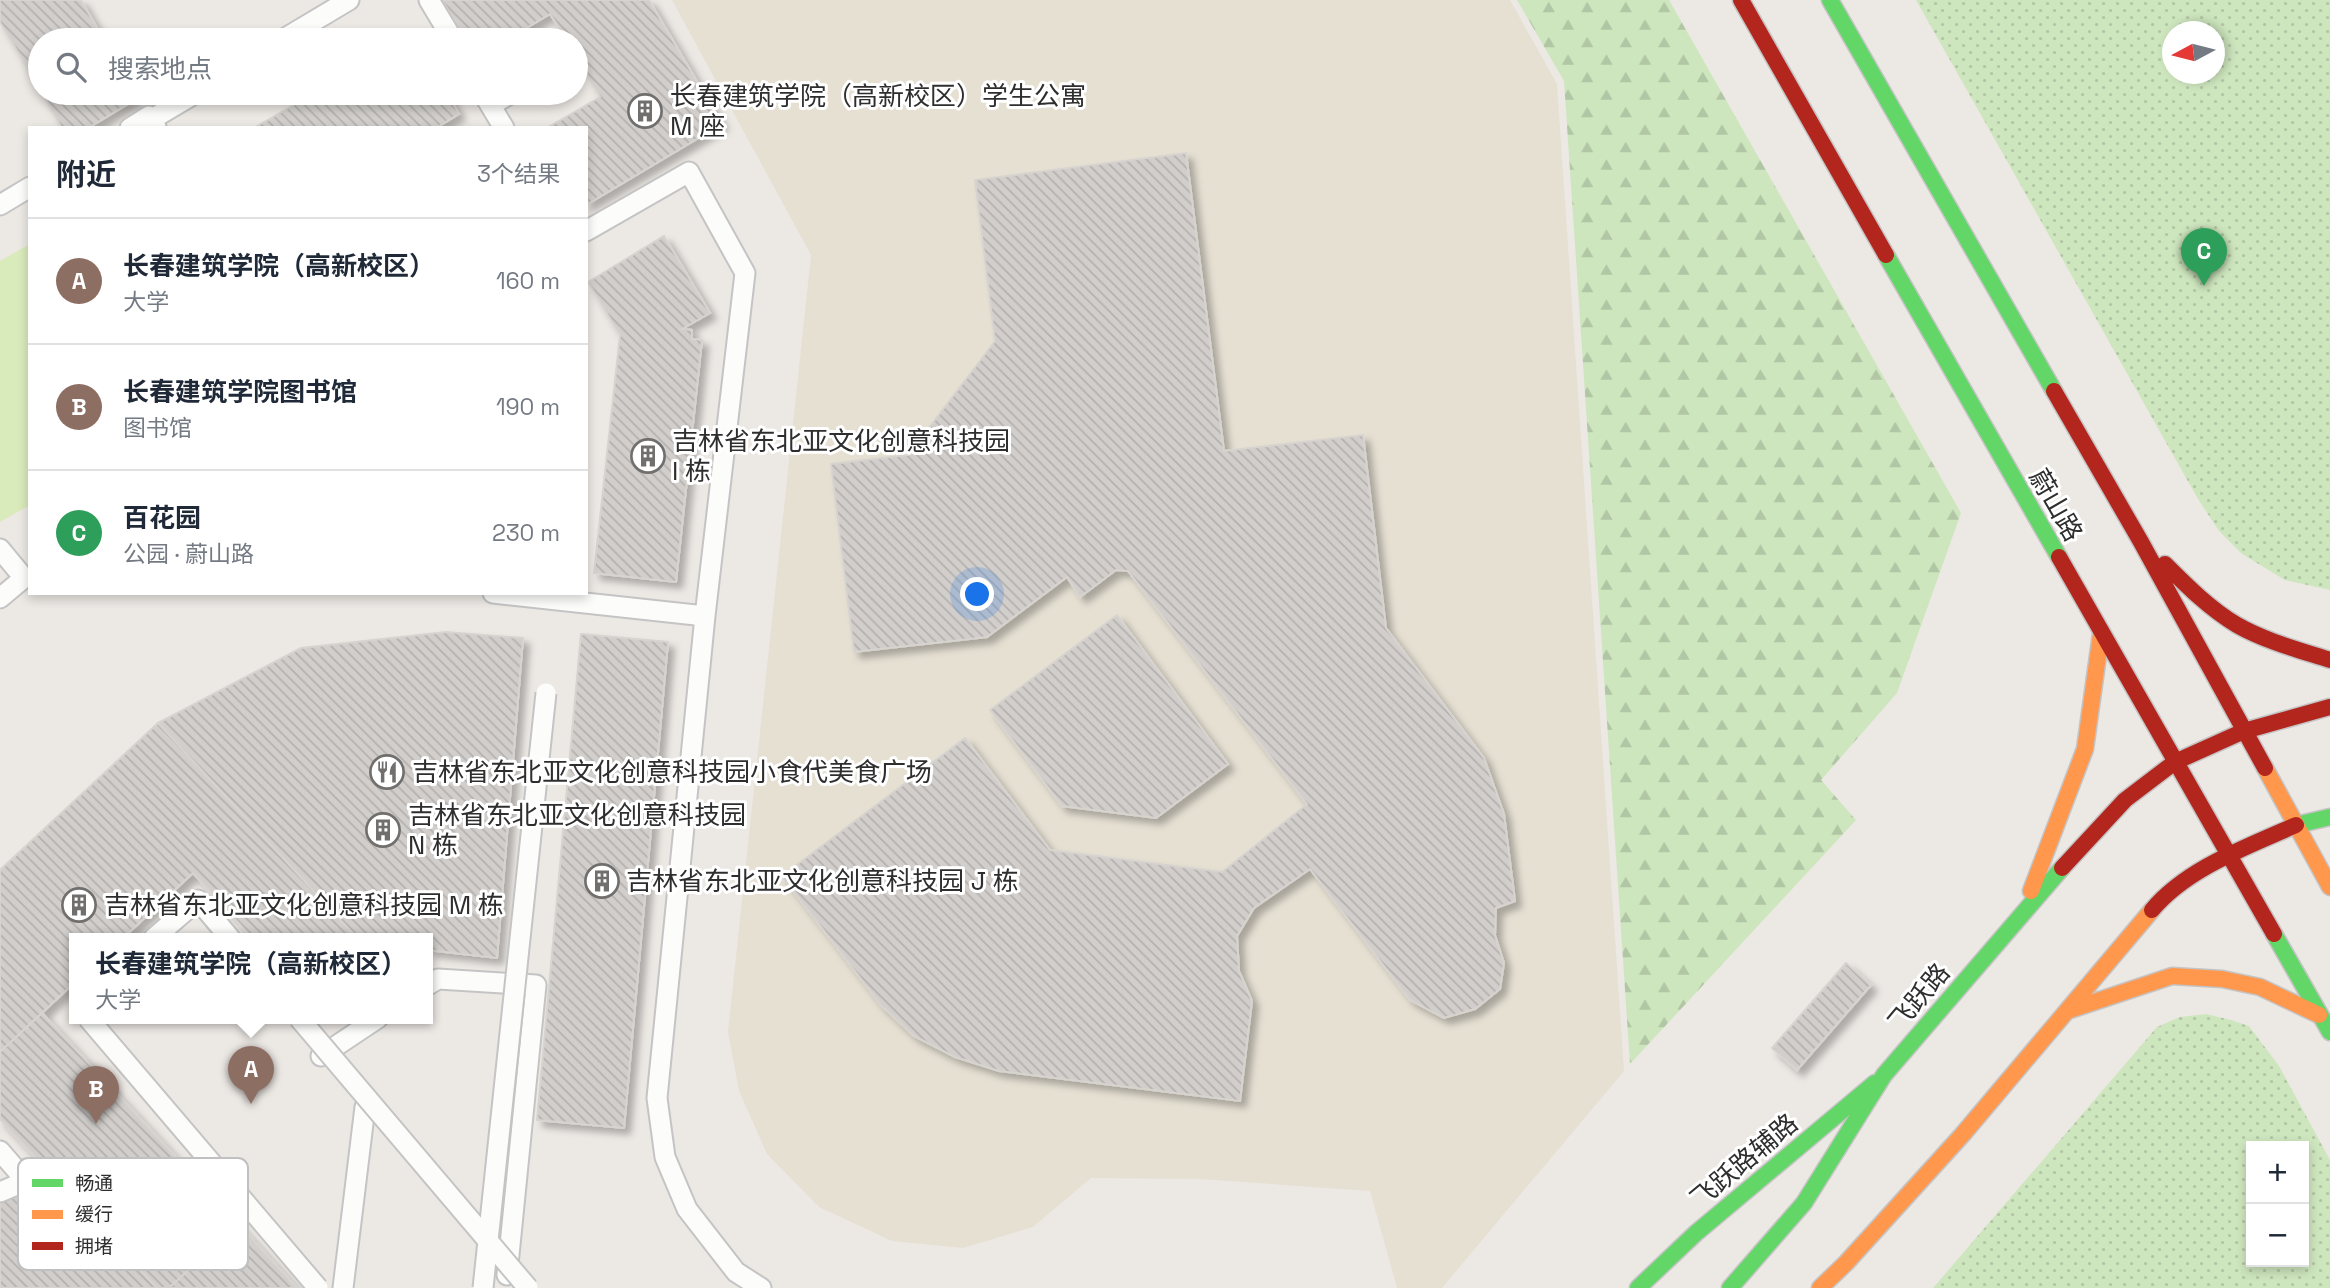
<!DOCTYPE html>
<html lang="zh">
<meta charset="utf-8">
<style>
:root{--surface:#fff;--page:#f6f6f7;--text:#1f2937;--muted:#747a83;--line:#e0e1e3;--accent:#706f6e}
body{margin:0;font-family:"Space Grotesk","Noto Sans SC",sans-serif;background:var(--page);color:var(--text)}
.controls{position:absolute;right:21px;bottom:21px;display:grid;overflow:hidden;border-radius:0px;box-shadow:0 4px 10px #0003}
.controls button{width:63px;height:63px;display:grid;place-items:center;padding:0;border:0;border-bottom:2px solid var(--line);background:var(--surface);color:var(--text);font:35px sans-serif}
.compass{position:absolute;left:2162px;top:21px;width:63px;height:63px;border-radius:50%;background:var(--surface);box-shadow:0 4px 10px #0003;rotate:263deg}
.you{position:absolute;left:978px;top:595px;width:24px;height:24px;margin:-18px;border:5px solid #fff;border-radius:50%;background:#1a73e8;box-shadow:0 0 0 10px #1a73e833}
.badge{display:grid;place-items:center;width:46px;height:46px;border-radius:50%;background:var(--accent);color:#fff;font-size:23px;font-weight:700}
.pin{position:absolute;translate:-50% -58px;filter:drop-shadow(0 2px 4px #0008)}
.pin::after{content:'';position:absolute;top:37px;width:24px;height:21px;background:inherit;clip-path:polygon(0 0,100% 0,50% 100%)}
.popup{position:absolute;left:69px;top:933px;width:364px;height:91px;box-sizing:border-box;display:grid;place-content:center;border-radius:0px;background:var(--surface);filter:drop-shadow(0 2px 5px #0005);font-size:23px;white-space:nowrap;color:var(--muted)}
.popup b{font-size:26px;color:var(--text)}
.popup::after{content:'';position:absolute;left:50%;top:100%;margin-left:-14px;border:14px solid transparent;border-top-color:var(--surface)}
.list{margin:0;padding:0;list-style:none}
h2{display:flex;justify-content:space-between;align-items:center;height:91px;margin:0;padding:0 28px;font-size:30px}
h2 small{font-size:23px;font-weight:400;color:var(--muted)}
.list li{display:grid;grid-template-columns:46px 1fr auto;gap:21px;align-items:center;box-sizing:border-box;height:126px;padding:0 28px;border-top:2px solid var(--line)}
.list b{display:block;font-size:26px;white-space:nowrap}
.list p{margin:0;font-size:23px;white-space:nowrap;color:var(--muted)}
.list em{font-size:23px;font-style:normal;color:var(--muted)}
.icon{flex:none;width:38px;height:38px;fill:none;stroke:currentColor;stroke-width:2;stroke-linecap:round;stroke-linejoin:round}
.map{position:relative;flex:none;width:2330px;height:1288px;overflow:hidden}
.search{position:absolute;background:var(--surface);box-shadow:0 4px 10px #0003;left:28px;top:28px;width:560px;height:77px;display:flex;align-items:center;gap:18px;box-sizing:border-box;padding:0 24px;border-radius:38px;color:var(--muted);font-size:26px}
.panel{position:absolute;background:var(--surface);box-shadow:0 4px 10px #0003;left:28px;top:126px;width:560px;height:469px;border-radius:0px}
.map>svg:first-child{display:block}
.education{fill:#e6e0d3}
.grass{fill:url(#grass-dots);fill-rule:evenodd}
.forest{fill:url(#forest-firs)}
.pitch{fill:#d9eabb}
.building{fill:url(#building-back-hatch);stroke:#d7d4d0;stroke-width:2;filter:url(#shadow)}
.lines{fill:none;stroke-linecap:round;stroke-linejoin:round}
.lane-casing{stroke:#c5c4c5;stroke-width:23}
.fast-casing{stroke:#c5c4c5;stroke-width:19}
.slow-casing{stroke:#c5c4c5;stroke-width:19}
.jam-casing{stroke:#c5c4c5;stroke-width:19}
.lane{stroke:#fcfcfb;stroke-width:19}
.fast{stroke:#63d668;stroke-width:16}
.slow{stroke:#ff974d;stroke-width:16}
.jam{stroke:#b3261e;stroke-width:16}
.lane-bridge-casing{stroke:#c5c4c5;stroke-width:23;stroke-linecap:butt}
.lane-bridge{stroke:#fcfcfb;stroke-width:19}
.labels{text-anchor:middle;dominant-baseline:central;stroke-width:6;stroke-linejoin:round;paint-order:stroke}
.poi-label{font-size:26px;fill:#2e2e2e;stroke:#fff;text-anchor:start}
.street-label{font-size:26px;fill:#2e2e2e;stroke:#fff}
.key{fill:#fff;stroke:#c0c0c0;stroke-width:2}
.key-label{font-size:19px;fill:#2e2e2e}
</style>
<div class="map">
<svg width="2330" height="1288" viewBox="0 0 2330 1288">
<defs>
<pattern id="grass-dots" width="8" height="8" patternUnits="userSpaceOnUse" patternTransform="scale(1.75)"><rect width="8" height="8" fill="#cee6be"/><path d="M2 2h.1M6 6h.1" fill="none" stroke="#b1c6a4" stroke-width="1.8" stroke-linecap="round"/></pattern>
<pattern id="forest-firs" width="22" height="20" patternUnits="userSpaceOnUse" patternTransform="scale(1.75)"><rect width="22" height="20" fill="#cee6be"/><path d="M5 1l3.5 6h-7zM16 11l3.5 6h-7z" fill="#b1c6a4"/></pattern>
<pattern id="building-back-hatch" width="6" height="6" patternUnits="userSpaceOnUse" patternTransform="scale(1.75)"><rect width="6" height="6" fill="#d1cecb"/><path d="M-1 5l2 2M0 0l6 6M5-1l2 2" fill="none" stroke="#b4b1af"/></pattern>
<filter id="shadow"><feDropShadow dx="6" dy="6" stdDeviation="3.5" flood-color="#0004"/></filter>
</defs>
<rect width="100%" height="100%" fill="#ece8e4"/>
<!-- education -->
<path class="education" d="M672,0H1510L1557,84L1624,1071L1442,1288H1397L1370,1191L1201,1179L1091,1178L1033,1227L963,1248L892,1241L819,1207L767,1154L739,1091L728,1032L811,255Z"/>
<!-- grass -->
<path class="grass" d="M1916,0H2330V590L2285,580L2242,554L2219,531L2198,499ZM2172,32H2214V74H2172Z
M2206,1014L2231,1020L2249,1026L2279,1066L2330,1160V1288H1933L2157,1027L2180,1017ZM2251,1146H2304V1262H2251Z"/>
<!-- forest -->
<path class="forest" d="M1517,0H1669L1961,513L1897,693L1821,780L1856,820L1630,1064L1564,81Z"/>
<!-- pitch -->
<path class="pitch" d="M30,244V505L0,522V261Z"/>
<!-- building -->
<path class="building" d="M0,0H81L104,40H40V90L0,22Z
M442,0H649L722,124L586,205V128H547L600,97L576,56V40H567L550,14L506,40H466Z
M42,93H135L138,98L88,128H62Z
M314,93H447L459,114L436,128H254Z
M1186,153L1224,451L1363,435L1386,628L1484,758L1504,814L1515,901L1496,908L1495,935L1504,963L1500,989L1475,1009L1444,1018L1410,1000L1310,869L1254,908L1237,936L1239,971L1252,1001L1240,1101L999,1071L955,1057L914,1036L881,1005L782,876L965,738L1050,850L1222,872L1307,804L1128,571L1116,570L1080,597L1067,577L987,637L854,652L831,464L908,455L995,341L975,180Z
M664,236L710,313L682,329L692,330V339L702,340L676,582L594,573L620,335L588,282Z
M1117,615L1228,764L1156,818L1062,806L990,710Z
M446,632L523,638L497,958L428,950V938H357L158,723L301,648Z
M581,634L668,642L624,1128L537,1120Z
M158,723L357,938H252L193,873L123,938H74V983L0,1052V870Z
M1846,963L1871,985L1797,1070L1772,1048Z
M42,1013L238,1224L169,1288H157L0,1119V1052Z
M56,1178L157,1288H0V1203Z
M238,1224L297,1288H169Z"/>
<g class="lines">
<!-- lane casing -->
<g class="lane-casing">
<path id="lane" d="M429,0L453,40
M282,40L349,0
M483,93L504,128
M491,105L512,93
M152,119L196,93
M130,128L149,116L156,127
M0,205L30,187
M586,231L689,172L745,273L705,616L657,1098L665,1157L687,1209L736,1272L761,1288
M0,549L24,578L0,598
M493,593L705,616
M154,938L198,900L230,938
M428,985L438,979L536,985L507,1275
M321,1056L378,1018
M0,1151L26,1181L0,1192
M343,1288L365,1107"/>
</g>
<!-- fast casing -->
<g class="fast-casing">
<path id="fast" d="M1830,0L2054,391
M1886,255L2059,557
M2296,825L2330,817
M2274,934L2330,1032
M1638,1288L1696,1233L1875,1083
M1730,1288L1804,1203L1884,1075L2062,868"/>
</g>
<!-- slow casing -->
<g class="slow-casing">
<path id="slow" d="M2265,768L2330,887
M2031,891L2085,749L2101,634
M2070,1010L2172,976L2222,979L2260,987L2319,1015
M1820,1288L1846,1263L1963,1134L2152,910"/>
</g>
<!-- jam casing -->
<g class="jam-casing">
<path id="jam" d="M1741,0L1886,255
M2054,391L2141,542L2265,768
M2059,557L2274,934
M2165,564C2187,586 2210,609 2237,625C2265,641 2299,650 2330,660
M2244,731L2330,707
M2062,868L2125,800L2175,762L2244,731
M2152,910C2187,868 2247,847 2296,825"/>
</g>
<!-- lane -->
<use href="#lane" class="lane"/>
<!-- fast -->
<use href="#fast" class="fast"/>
<!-- slow -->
<use href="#slow" class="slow"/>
<!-- jam -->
<use href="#jam" class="jam"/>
<!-- lane-bridge casing -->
<g class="lane-bridge-casing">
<path id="lane-bridge" d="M88,1018L318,1288
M299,1018L528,1288
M483,1288L546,693"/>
</g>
<!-- lane-bridge -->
<use href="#lane-bridge" class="lane-bridge"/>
</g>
<!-- icons -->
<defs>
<g id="building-ring" transform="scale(1.75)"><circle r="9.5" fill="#fff" stroke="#706f6e" stroke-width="1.5"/><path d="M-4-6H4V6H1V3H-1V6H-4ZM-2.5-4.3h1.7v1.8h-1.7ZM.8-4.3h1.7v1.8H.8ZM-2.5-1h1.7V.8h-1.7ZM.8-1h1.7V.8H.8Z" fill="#706f6e"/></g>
<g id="restaurant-ring" transform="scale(1.75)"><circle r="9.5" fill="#fff" stroke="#706f6e" stroke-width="1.5"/><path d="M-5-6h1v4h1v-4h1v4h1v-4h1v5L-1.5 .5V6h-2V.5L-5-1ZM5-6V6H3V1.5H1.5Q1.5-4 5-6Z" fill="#706f6e"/></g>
</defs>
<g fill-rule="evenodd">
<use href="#building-ring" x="645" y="111"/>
<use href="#building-ring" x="648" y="456"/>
<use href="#restaurant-ring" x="387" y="772"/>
<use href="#building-ring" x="383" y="830"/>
<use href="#building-ring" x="602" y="881"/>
<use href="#building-ring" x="79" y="905"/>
</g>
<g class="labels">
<!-- poi labels -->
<g class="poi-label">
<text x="670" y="96">长春建筑学院（高新校区）学生公寓<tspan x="670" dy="30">M 座</tspan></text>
<text x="672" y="441">吉林省东北亚文化创意科技园<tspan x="672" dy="30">I 栋</tspan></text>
<text x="412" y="772">吉林省东北亚文化创意科技园小食代美食广场</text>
<text x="408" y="815">吉林省东北亚文化创意科技园<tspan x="408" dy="30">N 栋</tspan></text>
<text x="626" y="881">吉林省东北亚文化创意科技园 J 栋</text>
<text x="104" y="905">吉林省东北亚文化创意科技园 M 栋</text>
</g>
<!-- street labels -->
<g class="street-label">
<text transform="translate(2056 505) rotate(60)">蔚山路</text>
<text transform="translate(1919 997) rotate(-50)">飞跃路</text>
<text transform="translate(1744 1161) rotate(-40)">飞跃路辅路</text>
</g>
</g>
<!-- legend -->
<rect x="18" y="1158" width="230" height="112" rx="10" class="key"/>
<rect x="32" y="1179" width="31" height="8" fill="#63d668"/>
<rect x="32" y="1210" width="31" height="9" fill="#ff974d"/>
<rect x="32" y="1242" width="31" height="8" fill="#b3261e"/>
<g class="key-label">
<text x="75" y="1190">畅通</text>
<text x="75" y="1221">缓行</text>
<text x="75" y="1253">拥堵</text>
</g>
</svg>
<div class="controls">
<button>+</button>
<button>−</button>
</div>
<svg class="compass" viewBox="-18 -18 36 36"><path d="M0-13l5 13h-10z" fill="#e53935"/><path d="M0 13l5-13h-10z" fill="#747a83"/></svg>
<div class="you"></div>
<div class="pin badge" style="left:251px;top:1104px;background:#8d6e63">A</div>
<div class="popup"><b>长春建筑学院（高新校区）</b>大学</div>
<div class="pin badge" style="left:96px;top:1124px;background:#8d6e63">B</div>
<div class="pin badge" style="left:2204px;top:286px;background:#2e9e5b">C</div>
<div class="search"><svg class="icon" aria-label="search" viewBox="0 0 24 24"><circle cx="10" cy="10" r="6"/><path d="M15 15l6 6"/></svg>搜索地点</div>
<section class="panel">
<h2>附近<small>3个结果</small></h2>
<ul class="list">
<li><span class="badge" style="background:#8d6e63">A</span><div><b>长春建筑学院（高新校区）</b><p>大学</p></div><em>160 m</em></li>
<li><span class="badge" style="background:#8d6e63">B</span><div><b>长春建筑学院图书馆</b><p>图书馆</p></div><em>190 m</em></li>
<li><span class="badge" style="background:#2e9e5b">C</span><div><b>百花园</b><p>公园 · 蔚山路</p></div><em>230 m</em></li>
</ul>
</section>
</div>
